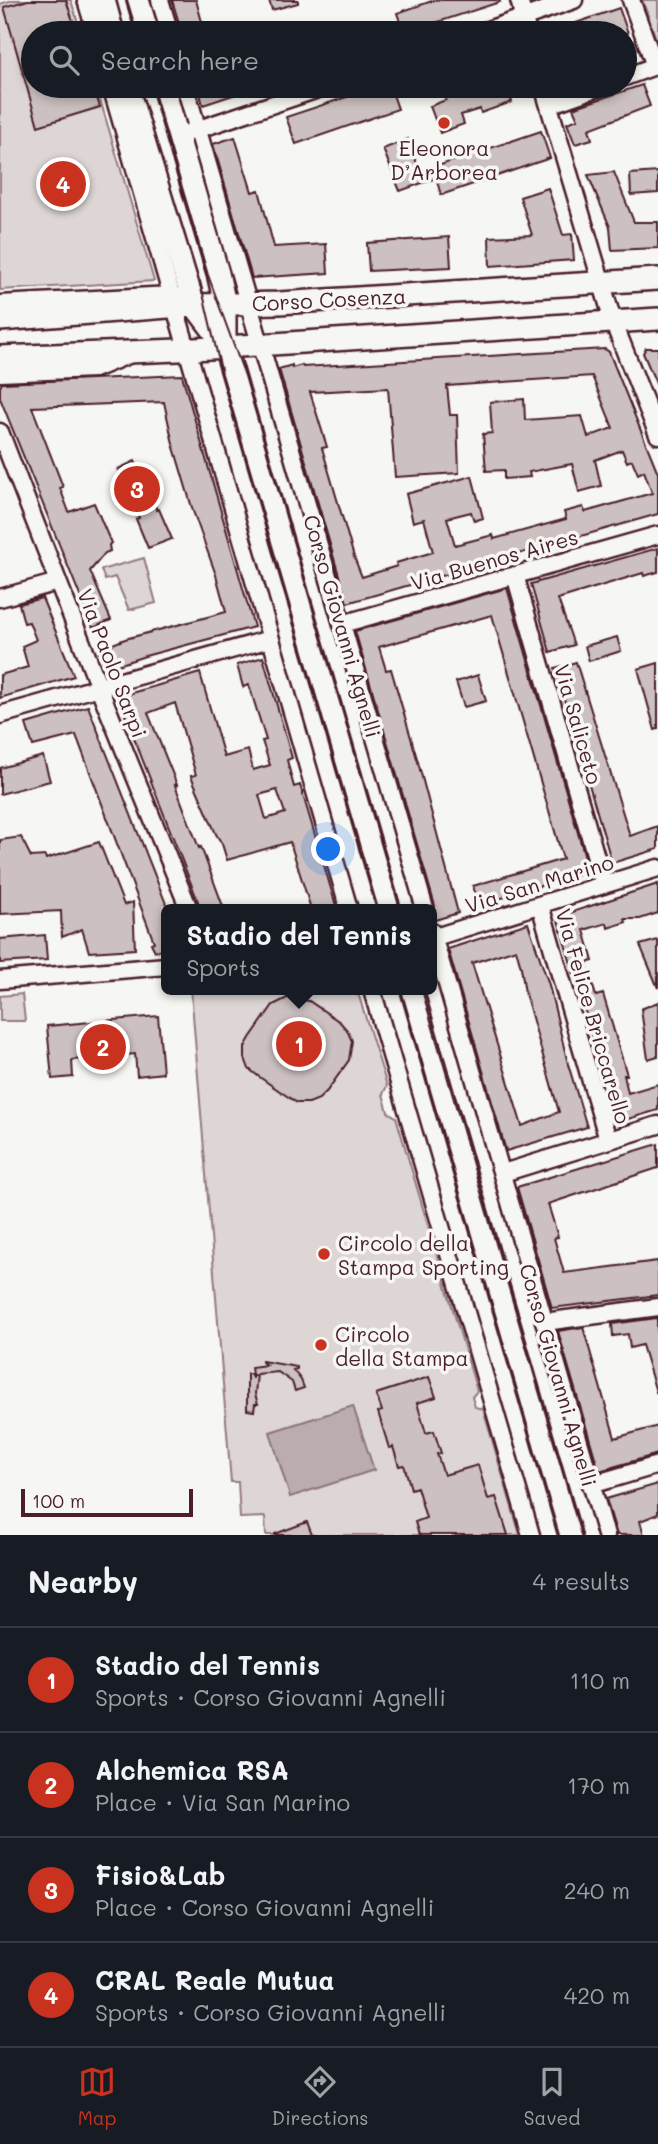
<!DOCTYPE html>
<meta charset="utf-8">
<style>
:root{--surface:#171b24;--page:#242831;--text:#f1f3f6;--muted:#9ea1a6;--line:#363941;--accent:#c8321e}
body{margin:0;font-family:Mali,sans-serif;background:var(--page);color:var(--text)}
.scale{position:absolute;left:21px;bottom:18px;width:172px;box-sizing:border-box;padding-left:7px;border:4px solid #4a1f2b;border-top:0;font-size:19px;line-height:24px;white-space:nowrap;color:#4a1f2b;-webkit-text-stroke:5px #f6f6f2;paint-order:stroke}
.you{position:absolute;left:329px;top:850px;width:24px;height:24px;margin:-18px;border:5px solid #fff;border-radius:50%;background:#1a73e8;box-shadow:0 0 0 10px #1a73e833}
.badge{display:grid;place-items:center;width:46px;height:46px;border-radius:50%;background:var(--accent);color:#fff;font-size:23px;font-weight:700}
.pin{position:absolute;translate:-50% -50%;border:4px solid #fff;box-shadow:0 2px 7px #0006}
.popup{position:absolute;left:161px;top:904px;width:276px;height:91px;box-sizing:border-box;display:grid;place-content:center;border-radius:10px;background:var(--surface);filter:drop-shadow(0 2px 5px #0005);font-size:23px;white-space:nowrap;color:var(--muted)}
.popup b{font-size:26px;color:var(--text)}
.popup::after{content:'';position:absolute;left:50%;top:100%;margin-left:-14px;border:14px solid transparent;border-top-color:var(--surface)}
.list{margin:0;padding:0;list-style:none}
h2{display:flex;justify-content:space-between;align-items:center;height:91px;margin:0;padding:0 28px;font-size:30px}
h2 small{font-size:23px;font-weight:400;color:var(--muted)}
.list li{display:grid;grid-template-columns:46px 1fr auto;gap:21px;align-items:center;box-sizing:border-box;height:105px;padding:0 28px;border-top:2px solid var(--line)}
.list b{display:block;font-size:26px;white-space:nowrap}
.list p{margin:0;font-size:23px;white-space:nowrap;color:var(--muted)}
.list em{font-size:23px;font-style:normal;color:var(--muted)}
.icon{flex:none;width:38px;height:38px;fill:none;stroke:currentColor;stroke-width:2;stroke-linecap:round;stroke-linejoin:round}
.map{position:relative;flex:none;width:658px;height:1535px;overflow:hidden}
.search{position:absolute;background:var(--surface);box-shadow:0 4px 10px #0003;left:21px;right:21px;top:21px;height:77px;display:flex;align-items:center;gap:18px;box-sizing:border-box;padding:0 24px;border-radius:38px;color:var(--muted);font-size:26px}
.sheet{height:511px;background:var(--surface)}
nav{display:flex;justify-content:space-around;align-items:center;box-sizing:border-box;height:98px;border-top:2px solid var(--line);background:var(--surface);font-size:19px;color:var(--muted)}
nav a{display:grid;justify-items:center;gap:4px}
nav .on{color:var(--accent)}
.map>svg:first-child{display:block}
.green{fill:#ddd6d5;stroke:#947a80;stroke-width:2}
.water{fill:#bbadae;stroke:#8e747a;stroke-width:2}
.building{fill:#ccc1c0;stroke:#4a1f2b;stroke-width:2;fill-rule:evenodd}
.lines{fill:none;stroke-linecap:round;stroke-linejoin:round}
.minor-casing{stroke:#4a1f2b;stroke-width:21}
.major-casing{stroke:#4a1f2b;stroke-width:26}
.minor{stroke:#f6f6f2;stroke-width:16}
.major{stroke:#f6f6f2;stroke-width:21}
.tram{stroke:#4a1f2b;stroke-width:2}
.poi-dot{fill:#c8321e;stroke:#f6f6f2;stroke-width:2.5}
.labels{text-anchor:middle;dominant-baseline:central;stroke-width:7;stroke-linejoin:round;paint-order:stroke}
.poi-label{font-size:21px;fill:#4a1f2b;stroke:#f6f6f2;text-anchor:start}
.street-label{font-size:21px;fill:#4a1f2b;stroke:#f6f6f2}
</style>
<div class="map">
<svg width="658" height="1535" viewBox="0 0 658 1535">
<rect width="100%" height="100%" fill="#f6f6f2"/>
<filter id="ink" filterUnits="userSpaceOnUse"><feTurbulence type="fractalNoise" baseFrequency=".0143" numOctaves="2"/><feDisplacementMap in="SourceGraphic" scale="14" xChannelSelector="R" yChannelSelector="G"/><feConvolveMatrix kernelMatrix="1 2 1 2 8 2 1 2 1" color-interpolation-filters="sRGB"/></filter>
<g filter="url(#ink)">
<!-- green -->
<path class="green" d="M13,0H71L81,33H33V86H96L154,281L0,290V4Z
M642,0H658V45L645,6Z
M144,558L156,603L129,610L115,577L105,580L101,570Z
M191,990H357L387,1086L383,1094L388,1112L396,1117L477,1391L472,1397L475,1407L483,1409L520,1535H266L265,1517L240,1518L238,1482H231Z
M22,994L25,1021H0V996Z"/>
<!-- water -->
<path class="water" d="M353,1406L374,1470L290,1497L270,1432Z"/>
<!-- building -->
<path class="building" d="M28,0H66L77,33H33V86H93L100,107L38,126L4,7Z
M172,0H196L205,33H182Z
M269,0H298V3L272,10Z
M435,0H499L500,2L404,33L397,13Z
M619,8L628,33H550V32Z
M642,85L650,106L589,129L592,139L575,144L567,123L578,119L573,108Z
M198,86H234L236,94L203,105Z
M380,86H390L398,109L296,144L286,117Z
M441,86H506L512,102L481,113L480,109L461,115L464,124L440,133L430,106L446,100Z
M541,131L550,158L441,195L436,178L400,191L383,149L408,139L420,172Z
M235,137L252,192L259,190L274,247L326,244L328,273L252,278L213,144Z
M614,172L634,222H658V248L612,250L610,227L588,175Z
M658,172V193L631,195L630,174Z
M548,188L563,235L572,234L574,260L490,266L489,237L532,235L520,197Z
M449,237L451,267L369,271L367,243Z
M646,348H658V388L643,353Z
M605,349L609,352L658,473V514L347,603L279,369L292,365V368L302,365L303,367ZM592,376L613,428L588,437L582,416L525,420L524,399L490,402L492,433L483,434L486,471L504,470V479L530,477L529,472L572,464L579,492L601,486L595,460L622,450L627,462L632,460L638,474L644,471L652,493L585,512L583,507L564,512L566,519L494,539L493,535L455,545L447,518L471,512L474,521L483,518L472,476L406,494L413,522L424,519L433,552L396,563L397,566L362,577L354,557L322,448L327,447L310,392L388,388L395,477L459,473L457,415H450L447,386Z
M182,375L254,627L145,656L106,669L98,650L125,639L226,612L216,575L193,511L173,444L164,402L32,407L63,487L60,488L69,512L94,503L111,543L109,545L110,551L105,553L90,571L111,620L93,628L0,398V387L2,383Z
M135,461L157,510L159,509L172,539L148,548L136,519L139,518L118,469Z
M658,548V572L644,576L643,573L558,599L574,645L550,652L531,584Z
M507,588L589,871L479,905L473,886L563,859L492,615L379,647L386,670L391,669L418,762L458,913L435,920L433,915L435,906L355,631Z
M42,598L74,676L0,698V675L28,667L22,646L36,640L29,622L24,623L19,604Z
M617,637L621,651L589,661L585,646Z
M263,657L292,758L287,760L291,776L294,787L300,785L337,909H311L290,842L227,860L222,844L216,834L191,776L196,775L175,703L148,713L177,785H175L199,848L201,847L224,909H201L118,697L200,673L224,757L248,750L253,770L270,765L262,741L266,740L249,685L243,687L237,665ZM277,790L285,813L266,819L259,795Z
M576,662L630,836L658,826V849L612,863L555,668Z
M658,663V729L655,730L638,669Z
M478,675L486,701L464,707L456,682Z
M88,706L168,909H166V950L155,951L151,943L154,942L76,735L33,746L26,724Z
M43,756L50,781L0,794V768Z
M21,837L31,857L45,856L46,859L99,842L124,905L133,902L135,949L89,952L82,929L62,937L61,911L0,914V840Z
M658,884V913L640,919H625L626,922L608,928L607,923L584,930L593,961L586,963L596,996L603,994L627,1075H624L628,1093L658,1084V1110L618,1122L557,917Z
M528,923L549,985L568,1064L587,1127L506,1151L448,949ZM516,949L521,967L525,993L559,1112L522,1126L472,963Z
M45,935L47,960L0,963V939Z
M658,940V988L640,945Z
M289,997L309,1001L340,1022L347,1030L352,1041L349,1060L327,1091L319,1099L309,1103H297L258,1076L249,1069L245,1058V1047L250,1038L273,1005Z
M658,1002V1056L648,1059L641,1009Z
M158,1016L163,1073L137,1076L135,1054L72,1060L73,1077L52,1079L47,1026Z
M658,1144V1168L548,1204L558,1237L554,1238L564,1273L658,1261V1295L552,1308L517,1187Z
M657,1318L658,1391L656,1392L642,1345L630,1348L628,1334L613,1336L612,1324Z
M583,1327L615,1438L658,1426V1454L599,1471L558,1331Z
M262,1361L297,1367V1369L293,1370L301,1380L304,1388L295,1391L292,1382L278,1372L257,1374L255,1394L258,1404H255L254,1411L247,1410V1374H250L252,1378L254,1375H252L251,1367L266,1365L262,1362Z
M429,1377L436,1397L417,1403L426,1433L434,1431L441,1453L437,1454L444,1475L478,1465L488,1499L496,1497L508,1535H419L415,1522L426,1518L417,1487L411,1489L404,1465L399,1466L393,1447L389,1448L378,1412L382,1411L376,1394Z
M658,1484V1514L640,1521L644,1535H617L606,1499Z
M307,1522L312,1535H275V1534Z"/>
<g class="lines">
<!-- minor casing -->
<g class="minor-casing">
<path id="minor" d="M86,0L96,33
M160,0L170,33
M519,0L528,33
M479,33L574,0
M625,77L655,66L631,0
M111,86L349,909
M185,86L425,909
M543,86L613,321L658,435
M549,105L602,86
M190,132L327,86
M0,304L171,295L180,298
M0,373L94,369L128,355
M0,432L104,700L189,909
M515,575L604,885
M0,598L58,582
M342,624L658,535
M0,715L270,639
M540,905L608,1140
M432,932L606,1535
M432,938L658,868
M0,980L166,966
M372,990L531,1535
M503,1173L658,1125
M544,1322L658,1307
M591,1485L658,1465"/>
</g>
<!-- major casing -->
<g class="major-casing">
<path id="major" d="M104,0L113,33
M138,0L148,33
M127,86L194,305L225,346
M163,86L218,273L225,304V346L389,909
M0,320L194,305L279,303L658,279
M0,357L179,350L658,319
M412,990L570,1535"/>
</g>
<!-- minor -->
<use href="#minor" class="minor"/>
<!-- major -->
<use href="#major" class="major"/>
<!-- tram -->
<path class="tram" d="M127,0L137,33
M152,86L208,275L245,376L400,909
M200,281L222,374L378,909
M401,990L559,1535
M422,990L581,1535"/>
</g>
</g>
<!-- markers -->
<g class="poi-dot">
<circle cx="444" cy="123" r="7"/>
<circle cx="324" cy="1254" r="7"/>
<circle cx="321" cy="1345" r="7"/>
</g>
<g class="labels">
<!-- poi labels -->
<g class="poi-label">
<text x="444" y="147" text-anchor="middle">Eleonora<tspan x="444" dy="24">D’Arborea</tspan></text>
<text x="338" y="1242">Circolo della<tspan x="338" dy="24">Stampa Sporting</tspan></text>
<text x="335" y="1333">Circolo<tspan x="335" dy="24">della Stampa</tspan></text>
</g>
<!-- street labels -->
<g class="street-label">
<text transform="translate(329 299) rotate(-3)">Corso Cosenza</text>
<text transform="translate(494 559) rotate(-16)">Via Buenos Aires</text>
<text transform="translate(343 626) rotate(74)">Corso Giovanni Agnelli</text>
<text transform="translate(113 663) rotate(69)">Via Paolo Sarpi</text>
<text transform="translate(579 724) rotate(74)">Via Saliceto</text>
<text transform="translate(539 883) rotate(-17)">Via San Marino</text>
<text transform="translate(594 1016) rotate(74)">Via Felice Briccarello</text>
<text transform="translate(559 1375) rotate(74)">Corso Giovanni Agnelli</text>
</g>
</g>
</svg>
<div class="scale">100 m</div>
<div class="you"></div>
<div class="pin badge" style="left:299px;top:1044px">1</div>
<div class="popup"><b>Stadio del Tennis</b>Sports</div>
<div class="pin badge" style="left:103px;top:1047px">2</div>
<div class="pin badge" style="left:137px;top:489px">3</div>
<div class="pin badge" style="left:63px;top:184px">4</div>
<div class="search"><svg class="icon" aria-label="search" viewBox="0 0 24 24"><circle cx="10" cy="10" r="6"/><path d="M15 15l6 6"/></svg>Search here</div>
</div>
<section class="sheet">
<h2>Nearby<small>4 results</small></h2>
<ul class="list">
<li><span class="badge">1</span><div><b>Stadio del Tennis</b><p>Sports · Corso Giovanni Agnelli</p></div><em>110 m</em></li>
<li><span class="badge">2</span><div><b>Alchemica RSA</b><p>Place · Via San Marino</p></div><em>170 m</em></li>
<li><span class="badge">3</span><div><b>Fisio&amp;Lab</b><p>Place · Corso Giovanni Agnelli</p></div><em>240 m</em></li>
<li><span class="badge">4</span><div><b>CRAL Reale Mutua</b><p>Sports · Corso Giovanni Agnelli</p></div><em>420 m</em></li>
</ul>
</section>
<nav>
<a class="on"><svg class="icon" aria-label="map" viewBox="0 0 24 24"><path d="M3 6l6-2 6 2 6-2v14l-6 2-6-2-6 2zM9 4v14M15 6v14"/></svg>Map</a>
<a><svg class="icon" aria-label="directions" viewBox="0 0 24 24"><path d="M12 3l9 9-9 9-9-9zM9 14v-3h6M13 9l2 2-2 2"/></svg>Directions</a>
<a><svg class="icon" aria-label="saved" viewBox="0 0 24 24"><path d="M7 4h10v16l-5-4-5 4z"/></svg>Saved</a>
</nav>
